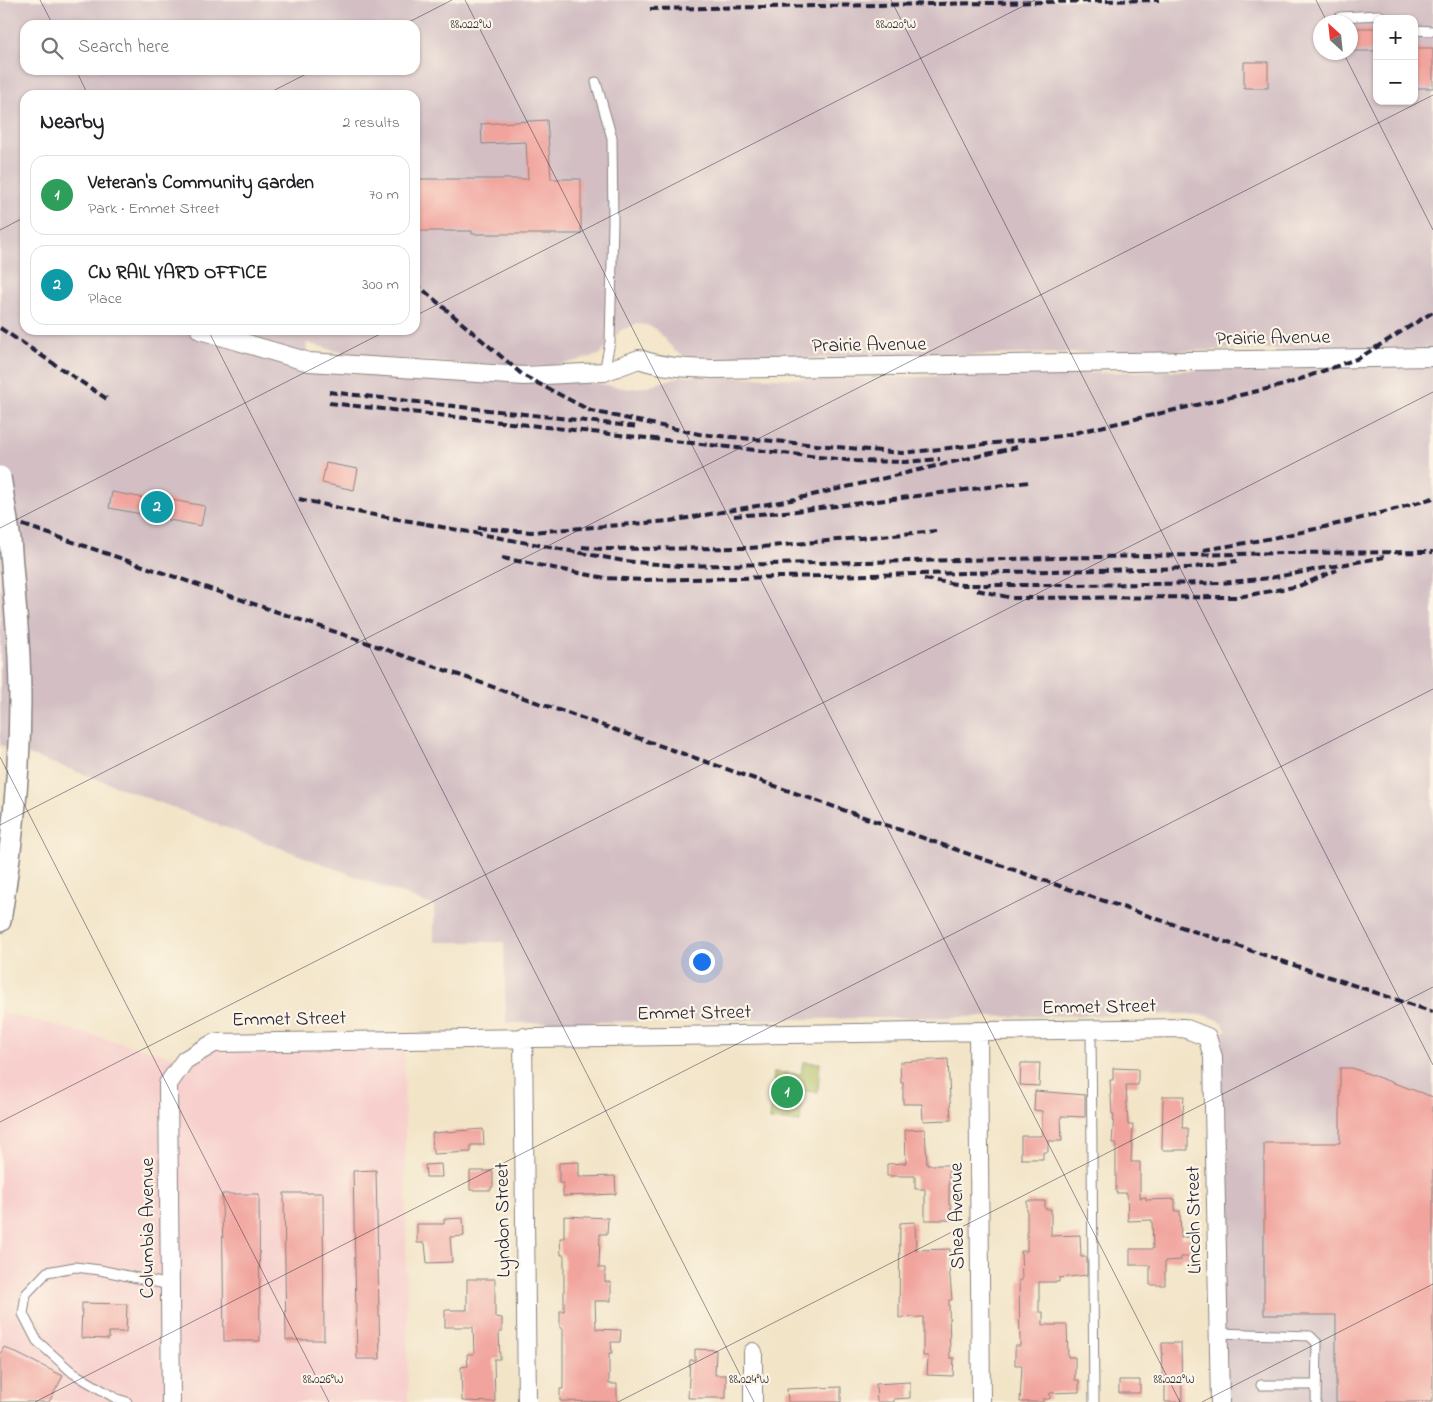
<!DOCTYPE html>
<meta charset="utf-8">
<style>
:root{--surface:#fff;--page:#f2f2f2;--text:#202124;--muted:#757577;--line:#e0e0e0;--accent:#d93025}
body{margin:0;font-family:"Indie Flower",sans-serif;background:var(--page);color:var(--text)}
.controls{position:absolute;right:15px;top:15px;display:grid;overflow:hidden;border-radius:10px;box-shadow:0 1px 4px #0004}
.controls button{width:45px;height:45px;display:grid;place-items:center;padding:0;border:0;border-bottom:1px solid var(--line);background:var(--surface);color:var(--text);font:25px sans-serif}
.compass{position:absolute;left:1313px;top:15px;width:45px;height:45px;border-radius:50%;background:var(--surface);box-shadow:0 1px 4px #0004;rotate:333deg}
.you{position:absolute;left:701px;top:961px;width:18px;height:18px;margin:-12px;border:4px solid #fff;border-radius:50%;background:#1a73e8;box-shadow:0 0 0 8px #1a73e833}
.badge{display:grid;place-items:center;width:32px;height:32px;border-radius:50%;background:var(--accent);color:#fff;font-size:16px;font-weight:700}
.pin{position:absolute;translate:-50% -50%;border:2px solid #fff;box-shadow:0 1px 5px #0006}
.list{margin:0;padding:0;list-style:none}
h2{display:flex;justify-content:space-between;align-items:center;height:65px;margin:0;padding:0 20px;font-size:21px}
h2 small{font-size:16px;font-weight:400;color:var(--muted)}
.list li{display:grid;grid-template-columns:32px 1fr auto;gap:15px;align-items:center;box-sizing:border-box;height:80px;margin:0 10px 10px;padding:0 10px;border:1px solid var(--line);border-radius:15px}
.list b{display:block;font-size:19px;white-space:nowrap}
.list p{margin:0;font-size:16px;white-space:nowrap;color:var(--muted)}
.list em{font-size:16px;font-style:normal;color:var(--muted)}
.icon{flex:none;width:28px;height:28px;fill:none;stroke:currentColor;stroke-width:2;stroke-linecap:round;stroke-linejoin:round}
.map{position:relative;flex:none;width:1433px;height:1402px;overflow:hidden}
.search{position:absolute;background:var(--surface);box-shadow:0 1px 4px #0004;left:20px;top:20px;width:400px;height:55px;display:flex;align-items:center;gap:12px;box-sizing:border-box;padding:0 18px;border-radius:15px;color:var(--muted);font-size:19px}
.panel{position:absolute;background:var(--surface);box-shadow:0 1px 4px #0004;left:20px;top:90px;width:400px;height:245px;border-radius:15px}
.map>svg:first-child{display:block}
.built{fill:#f7d0cd}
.industrial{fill:#d2bec3;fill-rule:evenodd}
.green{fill:#acbc5f;stroke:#676f4d}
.building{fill:#f1a49e}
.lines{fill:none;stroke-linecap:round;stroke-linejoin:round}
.service-casing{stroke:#8a8381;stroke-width:11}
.minor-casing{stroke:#8a8381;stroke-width:20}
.tertiary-casing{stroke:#8a8381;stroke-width:24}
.service{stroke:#fff;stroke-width:9}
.minor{stroke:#fff;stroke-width:18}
.tertiary{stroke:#fff;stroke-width:21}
.rail{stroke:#22223b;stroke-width:4;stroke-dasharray:8 4;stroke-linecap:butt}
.tertiary-bridge-casing{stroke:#8a8381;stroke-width:24;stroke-linecap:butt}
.tertiary-bridge{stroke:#fff;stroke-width:21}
.ticks{fill:none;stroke:#22223b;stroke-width:1;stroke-opacity:0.45}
.labels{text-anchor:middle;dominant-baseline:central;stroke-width:4.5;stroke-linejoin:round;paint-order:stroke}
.street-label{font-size:20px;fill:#22223b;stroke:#fcf5e5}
.ticks-label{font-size:12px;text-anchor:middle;fill:#22223b;stroke:#fcf5e5;stroke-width:4.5;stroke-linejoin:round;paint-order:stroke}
</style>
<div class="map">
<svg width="1433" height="1402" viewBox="0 0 1433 1402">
<rect width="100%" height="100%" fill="#fcf5e5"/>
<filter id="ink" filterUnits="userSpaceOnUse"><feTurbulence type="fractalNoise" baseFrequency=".02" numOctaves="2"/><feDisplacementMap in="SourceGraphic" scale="10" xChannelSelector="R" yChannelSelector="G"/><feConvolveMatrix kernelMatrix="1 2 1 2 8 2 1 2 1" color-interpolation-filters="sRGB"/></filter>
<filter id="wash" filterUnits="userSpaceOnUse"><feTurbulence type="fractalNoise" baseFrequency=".0096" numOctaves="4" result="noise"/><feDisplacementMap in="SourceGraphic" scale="20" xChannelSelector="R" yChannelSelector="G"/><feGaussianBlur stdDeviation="1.12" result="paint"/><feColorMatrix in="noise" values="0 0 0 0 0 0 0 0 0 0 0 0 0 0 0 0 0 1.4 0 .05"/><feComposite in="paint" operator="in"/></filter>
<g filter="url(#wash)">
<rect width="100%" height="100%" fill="#f2e4c7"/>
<!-- built -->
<path class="built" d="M0,1011L185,1060L214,1043L404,1039L408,1402H0Z"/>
<!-- industrial -->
<path class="industrial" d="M0,0H1433V1402H1220L1207,1037L1227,1031L1222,1023L1216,1019L1208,1016L1187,1014L506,1023L504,942H434V906L92,777L0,745ZM1377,19H1414V101H1377ZM1320,22H1350V52H1320ZM25,25H415V70H25ZM25,95H415V330H25ZM637,324L646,325L656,329L675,351L684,356L705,360L1327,348L1297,368L823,379L682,376L644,387L629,389L595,383L375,375L317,370L305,371L307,343L360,357L498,366H548L567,363L599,355L621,330Z"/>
<!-- green -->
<path class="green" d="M803,1062L820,1063L818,1092L802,1091L800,1122L770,1120L774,1072L801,1074Z"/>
<g id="blocks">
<!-- building -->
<path class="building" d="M1350,28H1377V51H1350Z
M1415,48H1433V88H1415Z
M1244,62H1268V88H1244Z
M547,120L551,179H581V234H472V231H415V179H528L526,142L482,144L481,124Z
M326,463L358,469L354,490L322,483Z
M112,492L155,500V497L205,506L201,526L164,519V522L152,520V516L109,508Z
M948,1059L951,1120L923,1121L922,1104H903V1083H901L900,1062Z
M1021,1063H1040L1039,1086L1020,1085Z
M1113,1068L1138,1069V1085H1126L1128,1125H1133L1131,1162H1140V1198L1146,1197V1200L1175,1199V1211H1180L1181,1238L1190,1237L1191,1257H1181V1260L1165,1261V1285H1150V1265H1130V1249H1153L1152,1220L1128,1221L1127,1193H1116V1143H1112L1114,1114H1112L1110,1080H1113Z
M1340,1068H1352L1433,1097V1402H1336V1315H1264V1143H1340Z
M1035,1091L1085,1095V1117L1061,1116L1062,1141H1048V1152H1043V1159H1021V1136H1042V1111L1034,1110Z
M1163,1096H1184L1182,1128H1188V1150H1162Z
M483,1129L484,1145H471V1152L433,1154L432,1133Z
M925,1129L927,1165H949V1205H951V1220H925V1189H915V1176H887V1164L906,1163L905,1130Z
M579,1162V1177L615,1176L616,1194L563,1196V1183H559V1163Z
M441,1164L442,1177H426L425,1165Z
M376,1170L380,1359H357L353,1171Z
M470,1171H493V1187H491V1190H470Z
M284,1193H323L324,1340H286Z
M222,1194H259L260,1341H224Z
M1027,1201H1045V1209H1051V1236L1080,1235L1081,1257H1087V1275L1059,1278V1282H1039V1312H1043V1325H1067L1068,1357H1075V1380H1079V1392L1050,1393V1399H1043V1402H1020L1022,1365H1015V1346H1020L1019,1280H1022L1021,1251H1027Z
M564,1216L608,1218L607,1234H600L599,1268H605V1282H611V1301H595L596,1329L621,1330L620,1342H611L612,1353H609V1384H617V1402L560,1401V1389H563V1328H560V1311H564V1255H561L560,1238H564Z
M463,1218L464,1236L450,1237L452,1262L427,1263L425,1243H417V1224H444V1219Z
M915,1222L916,1250L950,1249L949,1265L952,1300H949L950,1358H954L953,1376L927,1375L928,1356H923V1317L899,1318L900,1223Z
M467,1279H495V1317L502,1318V1332H499L500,1359H494L495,1402L462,1401L461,1367L468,1366L467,1354H474L473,1327H445V1310H467Z
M82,1303L127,1304L126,1332H109V1339L81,1338Z
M1162,1343H1181L1182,1402H1165V1376H1163Z
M4,1347L63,1376L49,1402H0V1354Z
M695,1349L716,1350L715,1375H726V1398H688L690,1360H695Z
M1119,1380H1140V1393H1119Z
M910,1382V1398L894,1399V1402H877L876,1384Z
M841,1387V1402H788L787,1389Z"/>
</g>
</g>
<g filter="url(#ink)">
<use href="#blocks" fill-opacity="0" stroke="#8a8381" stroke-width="1"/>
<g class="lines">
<!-- service casing -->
<g class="service-casing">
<path id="service" d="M1340,17L1379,15L1386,19
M1414,30L1433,31
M596,82L612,138L613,222L610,342L604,372
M1091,1030L1094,1402
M1218,1333L1310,1336L1317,1343L1316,1402
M1261,1385H1316
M127,1402L117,1399L73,1373L37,1341L23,1314L26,1294L47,1272L75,1267L100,1270L170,1285"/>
</g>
<!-- minor casing -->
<g class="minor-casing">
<path id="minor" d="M200,330L309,362L524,376L604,372L639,359C664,368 689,368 715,369L1433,357
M978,1031L981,1402
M523,1037L527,1402
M171,1402L168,1084L185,1060L214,1043L1184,1028L1207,1037L1213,1057L1220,1402
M753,1402V1352"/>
</g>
<!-- tertiary casing -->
<g class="tertiary-casing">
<path id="tertiary" d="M0,921C16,819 26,718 16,615"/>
</g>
<!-- service -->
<use href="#service" class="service"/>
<!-- minor -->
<use href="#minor" class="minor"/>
<!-- tertiary -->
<use href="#tertiary" class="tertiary"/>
<!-- rail -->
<path class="rail" d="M650,9L1159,0
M415,283L524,376L591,411L699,434L902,453L1061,436L1284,385L1359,358L1433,312
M0,328L107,399
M329,392L639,427
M329,403L855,461L905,462L940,459
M299,499L357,512L433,525
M734,516L796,511L1029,482
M0,517L362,641L1057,885L1433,1012
M426,524L624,561L679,566L1286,553L1433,552
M478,528L531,532L670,521L791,500L1017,447
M582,547L603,549L750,548L936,531
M1203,550C1281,538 1358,521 1433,498
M502,558L605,578L644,580L1189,568L1237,561
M924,579L962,585H1072L1222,583L1270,578L1384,557
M977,590L1012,598L1238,597L1299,586L1337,570"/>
<!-- tertiary-bridge casing -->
<g class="tertiary-bridge-casing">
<path id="tertiary-bridge" d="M0,477L10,540L16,615"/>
</g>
<!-- tertiary-bridge -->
<use href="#tertiary-bridge" class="tertiary-bridge"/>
</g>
</g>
<!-- ticks -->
<path class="ticks" d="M40,0L53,25M465,0L1180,1402M891,0L1433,1065M1316,0L1327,22M403,25L452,0M1343,52L1433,230M76,70L88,95M265,95L314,70M0,230L25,217M415,316L1035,0M208,330L754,1402M0,528L388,330M0,757L329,1402M0,825L1433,95M0,1122L1433,392M35,1402L1433,689M618,1402L1433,987M1202,1402L1433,1284"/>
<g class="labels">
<!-- street labels -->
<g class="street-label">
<text transform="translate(1273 339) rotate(-1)">Prairie Avenue</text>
<text transform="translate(869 346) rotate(-1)">Prairie Avenue</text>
<text transform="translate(1099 1008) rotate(-1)">Emmet Street</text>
<text transform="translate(694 1014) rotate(-1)">Emmet Street</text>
<text transform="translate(289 1020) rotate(-1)">Emmet Street</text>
<text transform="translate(958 1216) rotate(-91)">Shea Avenue</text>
<text transform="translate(504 1220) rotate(-91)">Lyndon Street</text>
<text transform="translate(1195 1220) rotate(-91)">Lincoln Street</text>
<text transform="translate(148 1228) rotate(-90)">Columbia Avenue</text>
</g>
</g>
<g class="ticks-label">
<text x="471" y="28">88.022°W</text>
<text x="896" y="28">88.020°W</text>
<text x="323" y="1383">88.026°W</text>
<text x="749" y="1383">88.024°W</text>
<text x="1174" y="1383">88.022°W</text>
</g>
</svg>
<div class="controls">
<button>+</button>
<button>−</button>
</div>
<svg class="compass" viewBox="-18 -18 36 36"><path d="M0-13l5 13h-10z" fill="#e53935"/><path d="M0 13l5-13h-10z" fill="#757577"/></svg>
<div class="you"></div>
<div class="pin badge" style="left:787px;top:1092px;background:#2e9e5b">1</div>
<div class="pin badge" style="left:157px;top:507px;background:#0f9aa8">2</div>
<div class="search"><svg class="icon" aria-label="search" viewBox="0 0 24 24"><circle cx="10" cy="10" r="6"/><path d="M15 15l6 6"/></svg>Search here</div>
<section class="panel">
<h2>Nearby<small>2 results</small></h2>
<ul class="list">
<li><span class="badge" style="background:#2e9e5b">1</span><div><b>Veteran's Community Garden</b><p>Park · Emmet Street</p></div><em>70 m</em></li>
<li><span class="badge" style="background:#0f9aa8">2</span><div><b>CN RAIL YARD OFFICE</b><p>Place</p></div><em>300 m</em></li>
</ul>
</section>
</div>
